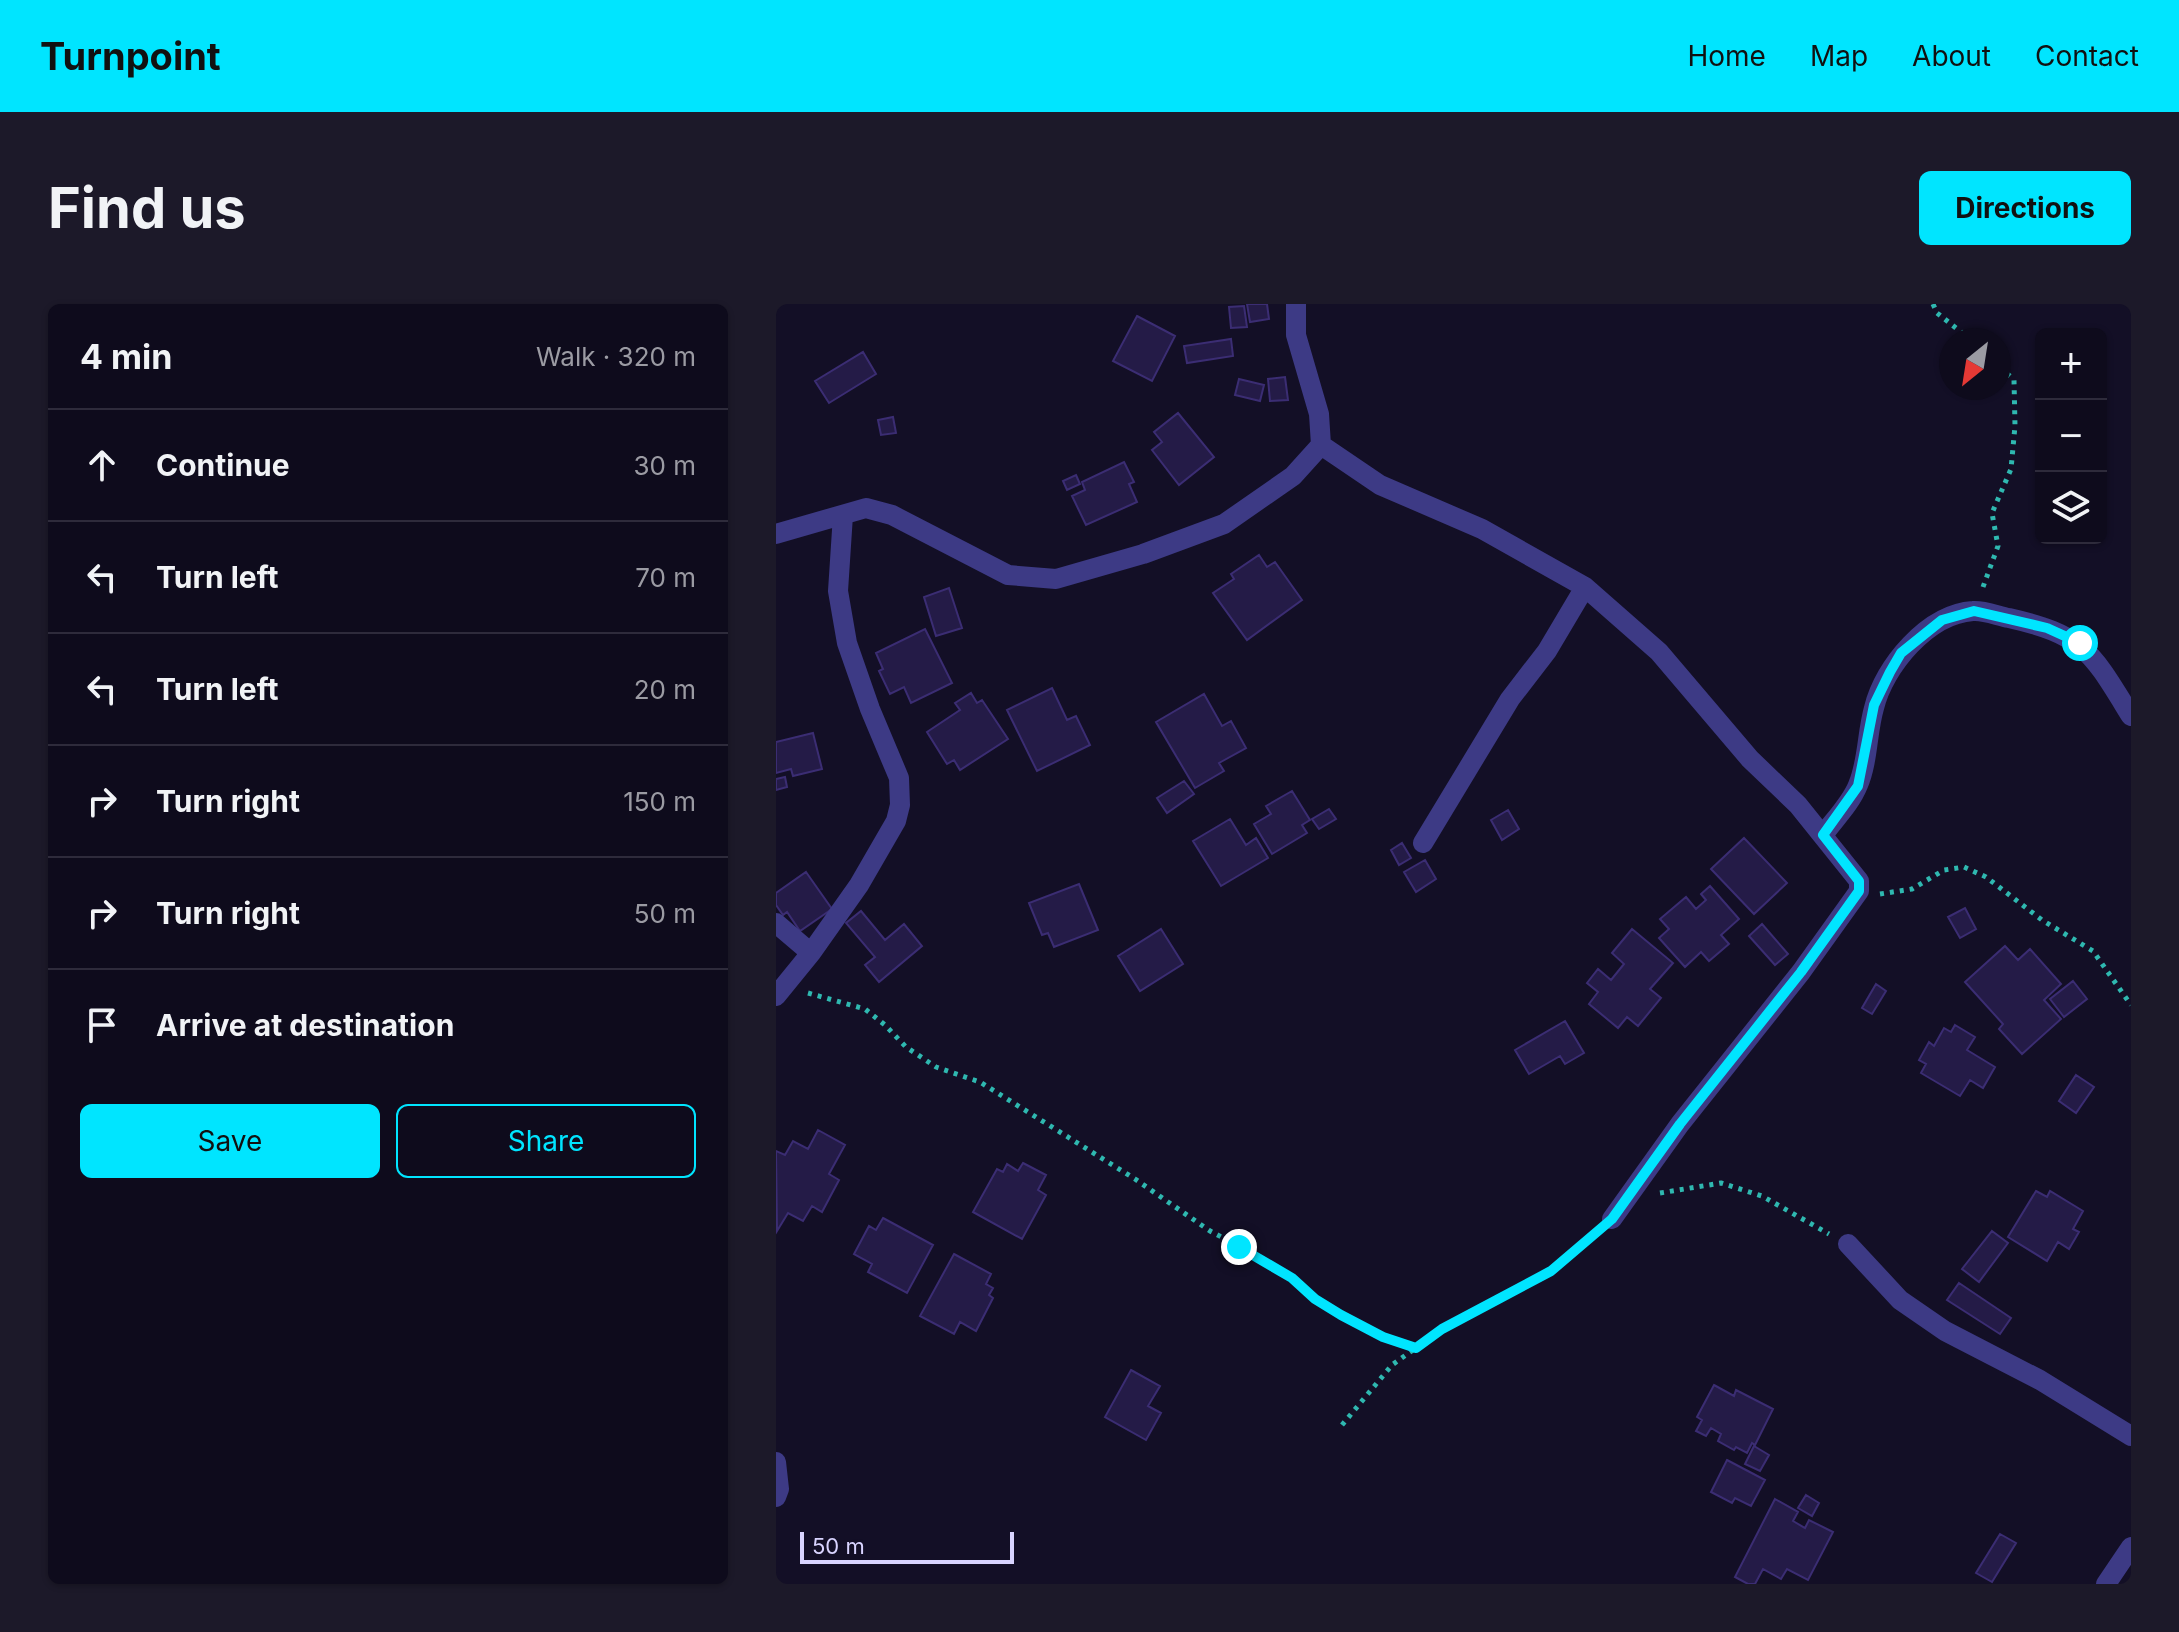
<!DOCTYPE html>
<meta charset="utf-8">
<style>
:root{--surface:#0e0b1c;--page:#1c1929;--text:#f1f3f6;--muted:#9b9ba3;--line:#2e2b3b;--accent:#00e5ff}
body{margin:0;font-family:Inter,sans-serif;background:var(--page);color:var(--text)}
.controls{position:absolute;right:24px;top:24px;display:grid;overflow:hidden;border-radius:12px;box-shadow:0 2px 6px #0004}
.controls button{width:72px;height:72px;display:grid;place-items:center;padding:0;border:0;border-bottom:2px solid var(--line);background:var(--surface);color:var(--text);font:40px sans-serif}
.compass{position:absolute;left:1163px;top:24px;width:72px;height:72px;border-radius:50%;background:var(--surface);box-shadow:0 2px 6px #0004;rotate:210deg}
.scale{position:absolute;left:24px;bottom:20px;width:214px;box-sizing:border-box;padding-left:8px;border:4px solid #d9d4ff;border-top:0;font-size:22px;line-height:28px;white-space:nowrap;color:#d9d4ff;-webkit-text-stroke:6px #130f26;paint-order:stroke}
.stop{position:absolute;width:24px;height:24px;margin:-18px;border:6px solid #00e5ff;border-radius:50%;background:#fff}
.stop.end{background:#00e5ff;border-color:#fff;box-shadow:0 2px 8px #0008}
.list{margin:0;padding:0;list-style:none}
h2{display:flex;justify-content:space-between;align-items:center;height:104px;margin:0;padding:0 32px;font-size:34px}
h2 small{font-size:26px;font-weight:400;color:var(--muted)}
.list li{display:grid;grid-template-columns:52px 1fr auto;gap:24px;align-items:center;box-sizing:border-box;height:112px;padding:0 32px;border-top:2px solid var(--line)}
.list b{display:block;font-size:30px;white-space:nowrap}
.list em{font-size:26px;font-style:normal;color:var(--muted)}
.actions{display:flex;gap:16px;padding:24px 32px}
.actions a{flex:1;padding:18px 0;border:2px solid var(--accent);border-radius:12px;text-align:center;font-size:28px;color:var(--accent)}
.actions .main{background:var(--accent);color:#111}
.icon{flex:none;width:44px;height:44px;fill:none;stroke:currentColor;stroke-width:2;stroke-linecap:round;stroke-linejoin:round}
.map{position:relative;flex:none;width:1355px;height:1280px;overflow:hidden;border-radius:12px}
header{display:flex;align-items:center;gap:48px;box-sizing:border-box;height:112px;padding:0 40px;background:var(--accent);color:#111}
header strong{font-size:38px}
nav{display:flex;gap:44px;margin-inline-start:auto;font-size:28px}
.intro{display:flex;align-items:center;justify-content:space-between;box-sizing:border-box;height:192px;padding:0 48px}
h1{margin:0;font-size:56px}
.button{padding:20px 36px;border-radius:12px;background:var(--accent);color:#111;font-size:28px;font-weight:700}
main{display:flex;gap:48px;padding:0 48px}
aside{flex:1;background:var(--surface);border-radius:12px;box-shadow:0 2px 6px #0004}
.map>svg:first-child{display:block}
.building{fill:#241b47;stroke:#3b2d73;stroke-width:2}
.lines{fill:none;stroke-linecap:round;stroke-linejoin:round}
.path{stroke:#2fb8b0;stroke-width:5;stroke-dasharray:4 6;stroke-linecap:butt}
.minor{stroke:#3d3a85;stroke-width:20}
.route{stroke:#00e5ff;stroke-width:10}
</style>
<header>
<strong>Turnpoint</strong>
<nav><a>Home</a><a>Map</a><a>About</a><a>Contact</a></nav>
</header>
<div class="intro"><h1>Find us</h1><a class="button">Directions</a></div>
<main>
<aside>
<h2>4 min<small>Walk · 320 m</small></h2>
<ul class="list">
<li><svg class="icon" aria-label="ahead" viewBox="0 0 24 24"><path d="M12 20V5M6 11l6-6 6 6"/></svg><div><b>Continue</b></div><em>30 m</em></li>
<li><svg class="icon" aria-label="left" viewBox="0 0 24 24"><path d="M17 20v-9H6M10 6l-5 5 5 5"/></svg><div><b>Turn left</b></div><em>70 m</em></li>
<li><svg class="icon" aria-label="left" viewBox="0 0 24 24"><path d="M17 20v-9H6M10 6l-5 5 5 5"/></svg><div><b>Turn left</b></div><em>20 m</em></li>
<li><svg class="icon" aria-label="right" viewBox="0 0 24 24"><path d="M7 20v-9h11M14 6l5 5-5 5"/></svg><div><b>Turn right</b></div><em>150 m</em></li>
<li><svg class="icon" aria-label="right" viewBox="0 0 24 24"><path d="M7 20v-9h11M14 6l5 5-5 5"/></svg><div><b>Turn right</b></div><em>50 m</em></li>
<li><svg class="icon" aria-label="arrive" viewBox="0 0 24 24"><path d="M6 21V4h12l-3 4 3 4H6"/></svg><div><b>Arrive at destination</b></div></li>
</ul>
<div class="actions"><a class="main">Save</a><a>Share</a></div>
</aside>
<div class="map">
<svg width="1355" height="1280" viewBox="0 0 1355 1280">
<rect width="100%" height="100%" fill="#130f26"/>
<!-- building -->
<path class="building" d="M471,0H491L493,15L474,18Z
M468,2L471,23L455,24L453,3Z
M361,12L399,32L376,77L337,57Z
M455,35L457,52L411,59L408,42Z
M87,48L100,70L53,99L39,77Z
M509,73L512,96L494,97L492,75Z
M463,75L488,81L484,97L459,91Z
M402,109L438,153L403,181L376,146L386,138L378,128Z
M117,113L120,129L105,131L102,116Z
M348,158L358,178L353,180L361,198L310,221L296,192L309,186L306,178Z
M300,171L304,180L291,186L287,177Z
M483,251L491,263L499,258L526,296L471,336L437,289L458,275L455,270Z
M173,284L186,324L160,332L148,293Z
M149,325L176,379L135,399L128,383L114,390L103,367L107,365L100,349Z
M276,384L291,416L300,412L314,441L261,467L231,406Z
M195,389L201,399L206,396L232,435L184,466L178,456L171,460L151,428L184,406L179,399Z
M428,390L446,422L455,417L470,444L443,459L448,467L419,484L380,418Z
M37,429L46,465L17,472L15,465L0,469V438Z
M9,473L11,483L0,486V475Z
M408,477L418,490L391,509L381,494Z
M516,487L534,516L526,521L531,529L496,550L478,520L495,510L490,502Z
M553,505L560,515L543,525L536,515Z
M732,506L743,525L726,536L715,516Z
M454,515L470,541L480,534L492,554L445,582L417,537Z
M968,534L1011,579L978,610L935,565Z
M626,539L635,554L623,561L615,546Z
M649,556L660,575L640,588L628,568Z
M30,568L56,605L24,627L11,608L7,611L0,601V589Z
M303,580L322,626L278,643L272,629L266,631L253,599Z
M934,582L963,615L945,631L953,640L933,657L925,648L909,663L883,634L893,625L884,615L910,593L920,605L930,596L925,590Z
M1189,604L1200,625L1184,634L1172,613Z
M85,607L109,636L128,620L146,642L103,678L89,661L99,653L70,619Z
M986,620L1012,650L999,661L973,632Z
M385,625L407,660L364,687L342,652Z
M856,625L897,659L874,685L885,694L862,722L851,713L842,724L813,700L822,688L811,679L822,665L835,676L848,660L836,649Z
M1229,642L1242,656L1254,645L1285,680L1268,696L1285,715L1246,750L1223,725L1227,720L1189,678Z
M1297,677L1311,695L1288,713L1274,695Z
M1100,680L1110,687L1096,710L1086,704Z
M789,717L808,749L789,760L784,752L753,770L739,746Z
M1179,721L1199,733L1191,746L1219,763L1207,784L1194,776L1184,792L1145,769L1150,760L1143,756L1153,738L1158,742L1168,724L1175,728Z
M1300,771L1318,783L1300,809L1283,797Z
M42,826L69,841L53,870L63,876L46,908L36,902L27,917L12,909L1,927L0,847L9,851L17,837L32,845Z
M247,859L270,871L262,886L270,891L246,935L197,908L221,865L227,868L231,860L242,867Z
M1260,887L1271,893L1274,887L1307,907L1297,925L1303,928L1293,945L1282,938L1271,957L1232,933Z
M107,914L157,941L131,989L92,968L96,960L78,950L93,922L100,926Z
M1216,927L1232,939L1203,978L1186,965Z
M178,950L215,970L210,980L217,984L213,991L217,994L200,1027L184,1018L178,1030L144,1012Z
M1183,979L1235,1014L1224,1030L1171,996Z
M355,1066L384,1082L372,1102L385,1109L370,1136L329,1113Z
M938,1081L958,1092L960,1086L997,1105L979,1141L976,1139L971,1149L960,1143L958,1146L942,1137L945,1130L935,1124L930,1132L920,1127L926,1116L921,1113Z
M978,1142L993,1151L984,1167L969,1160Z
M951,1156L989,1176L975,1202L959,1194L956,1199L935,1188Z
M1030,1191L1043,1199L1036,1212L1022,1204Z
M999,1195L1022,1208L1017,1217L1029,1224L1033,1216L1057,1228L1032,1276L1011,1265L1005,1275L987,1265L979,1280H972L959,1273Z
M1224,1230L1240,1239L1216,1278L1200,1269Z"/>
<g class="lines">
<!-- path -->
<path class="path" d="M1157,0L1161,9L1195,36
M1207,283L1222,242L1216,209L1235,165L1239,122L1238,76L1223,62
M1104,590L1136,585L1168,566L1188,563L1210,573L1266,616L1317,647L1355,701
M32,689L89,705L109,721L130,743L160,763L204,778L359,875L434,927L491,957L516,974L539,995L565,1011L607,1033L640,1044
M884,889L945,879L986,892L1053,930
M566,1121L616,1061L666,1025L775,967L818,930"/>
<!-- minor -->
<path class="minor" d="M545,141L604,181L706,225L809,283L883,348L974,455L1022,501L1083,577V587L1025,668L904,820L836,915
M0,230L90,204L116,211L232,271L280,275L367,250L448,220L517,172L545,141L543,110L520,31V0
M1047,531C1058,516 1075,499 1082,481C1092,458 1091,428 1098,404C1108,362 1152,310 1197,307C1208,306 1222,312 1233,314C1309,331 1316,349 1355,412
M647,539L734,395L771,347L809,283
M0,619L35,649
M0,692L35,649L83,581L120,517L124,501L123,474L94,405L71,339L62,287L67,211
M1072,940L1124,996L1169,1027L1264,1076L1355,1132
M0,1158L3,1185L0,1193
M1330,1280L1355,1243"/>
</g>
<g class="lines">
<!-- route -->
<path class="route" d="M463,943L516,974L539,995L565,1011L607,1033L640,1044L666,1025L775,967L836,915L904,820L1025,668L1083,587V577L1047,531L1082,482L1098,401L1114,368L1125,349L1166,316L1198,307L1271,324L1304,339"/>
</g>
</svg>
<div class="controls">
<button>+</button>
<button>−</button>
<button><svg class="icon" aria-label="layers" viewBox="0 0 24 24"><path d="M12 4l9 5-9 5-9-5zM3 14l9 5 9-5"/></svg></button>
</div>
<svg class="compass" viewBox="-18 -18 36 36"><path d="M0-13l5 13h-10z" fill="#e53935"/><path d="M0 13l5-13h-10z" fill="#9b9ba3"/></svg>
<div class="scale">50 m</div>
<div class="stop" style="left:1304px;top:339px"></div>
<div class="stop end" style="left:463px;top:943px"></div>
</div>
</main>
